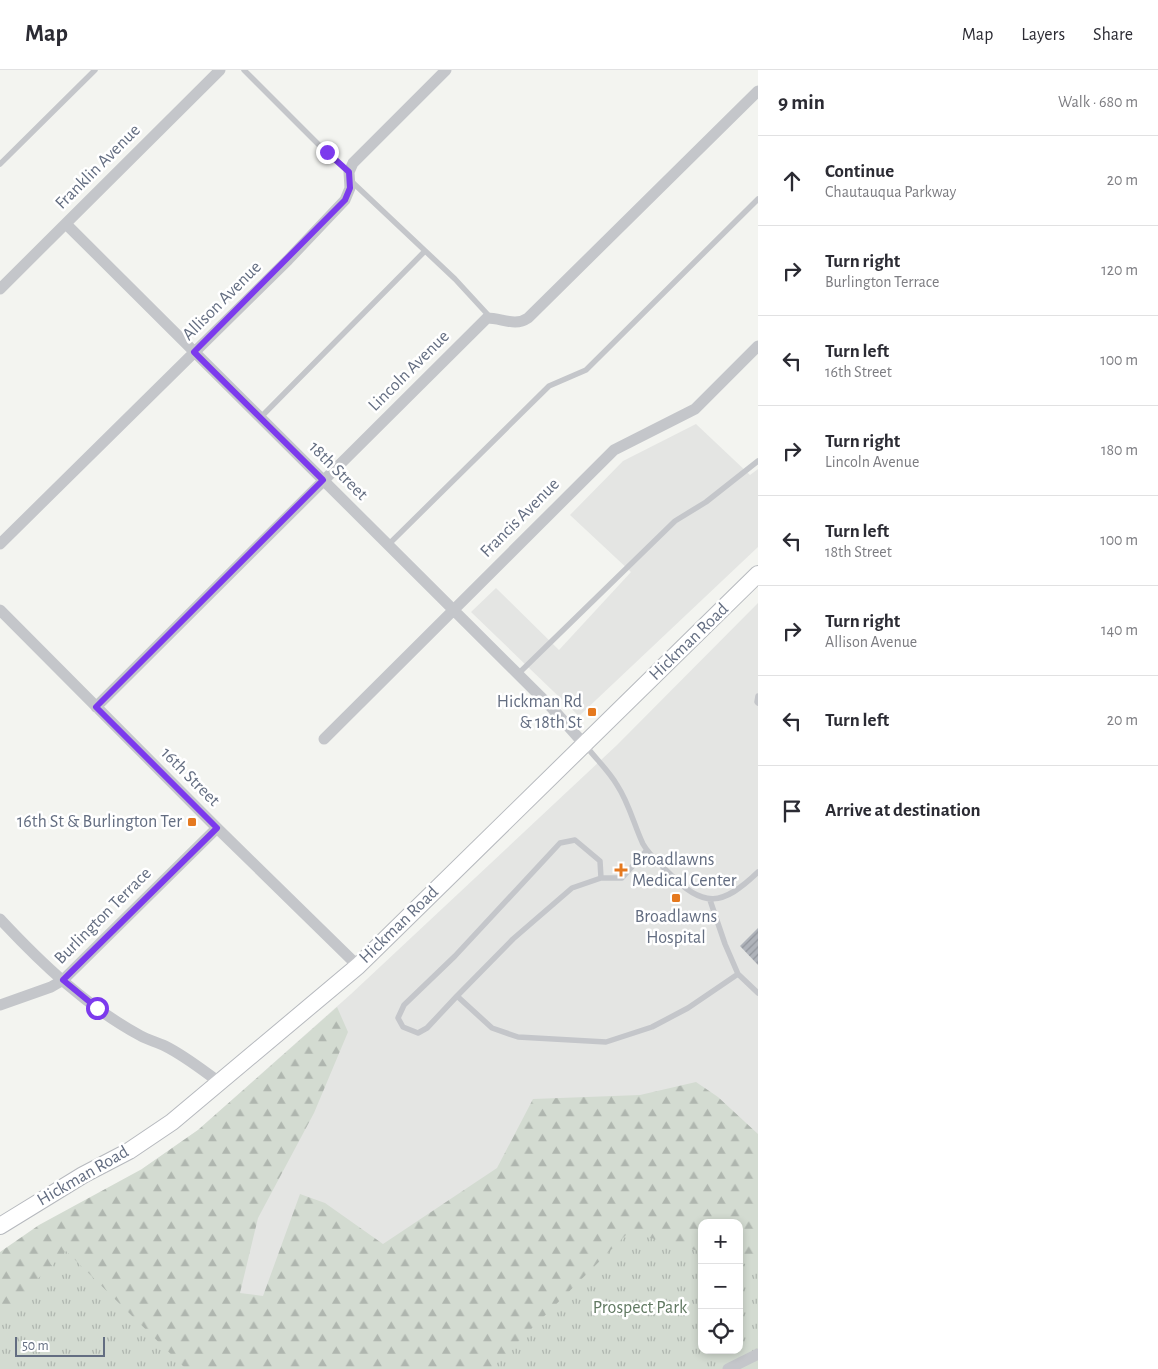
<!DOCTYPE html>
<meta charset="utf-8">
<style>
:root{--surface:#fff;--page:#f7f7f7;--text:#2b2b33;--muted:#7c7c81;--line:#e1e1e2}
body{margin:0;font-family:"Alegreya Sans",sans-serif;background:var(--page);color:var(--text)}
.controls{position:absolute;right:15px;bottom:15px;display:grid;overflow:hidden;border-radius:10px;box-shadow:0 2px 8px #0003}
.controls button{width:45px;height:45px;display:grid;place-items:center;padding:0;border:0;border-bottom:1px solid var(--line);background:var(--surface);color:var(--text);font:25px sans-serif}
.scale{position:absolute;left:15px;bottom:12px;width:90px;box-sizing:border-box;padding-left:5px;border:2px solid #636d81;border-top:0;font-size:14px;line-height:18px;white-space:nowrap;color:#636d81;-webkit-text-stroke:4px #fff;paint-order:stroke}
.stop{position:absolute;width:15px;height:15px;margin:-11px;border:4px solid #7c3aed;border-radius:50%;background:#fff}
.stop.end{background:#7c3aed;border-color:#fff;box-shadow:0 1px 5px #0008}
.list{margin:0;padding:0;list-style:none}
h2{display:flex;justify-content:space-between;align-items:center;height:65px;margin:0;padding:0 20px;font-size:21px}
h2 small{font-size:16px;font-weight:400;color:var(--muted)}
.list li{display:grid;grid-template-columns:32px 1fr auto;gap:15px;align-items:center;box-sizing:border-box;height:90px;padding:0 20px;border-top:1px solid var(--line)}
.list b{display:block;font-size:19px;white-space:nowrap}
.list p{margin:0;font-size:16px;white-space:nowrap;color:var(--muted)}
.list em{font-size:16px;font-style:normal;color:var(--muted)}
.icon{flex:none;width:28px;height:28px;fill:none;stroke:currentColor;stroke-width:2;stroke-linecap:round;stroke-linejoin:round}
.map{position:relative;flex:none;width:758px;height:1299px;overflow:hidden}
header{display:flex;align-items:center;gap:30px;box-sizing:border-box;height:70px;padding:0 25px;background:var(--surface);border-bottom:1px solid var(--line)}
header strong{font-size:24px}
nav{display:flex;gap:28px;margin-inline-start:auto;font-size:18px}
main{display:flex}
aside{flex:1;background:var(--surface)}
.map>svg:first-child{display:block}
.built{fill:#e4e5e3}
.forest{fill:url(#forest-firs)}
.park{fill:url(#park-tufts)}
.building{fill:url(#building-hatch)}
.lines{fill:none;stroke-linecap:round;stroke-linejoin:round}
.secondary-casing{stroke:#b6b9be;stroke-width:18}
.service{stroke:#c4c6ca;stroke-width:5.5}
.minor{stroke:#c4c6ca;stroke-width:11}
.secondary{stroke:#fff;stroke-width:16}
.route{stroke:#7c3aed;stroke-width:6}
.poi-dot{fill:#e5791f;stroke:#fff;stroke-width:2}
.labels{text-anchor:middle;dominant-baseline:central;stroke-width:5;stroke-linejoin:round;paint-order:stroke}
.street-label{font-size:18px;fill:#636d81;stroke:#fff}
.poi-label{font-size:18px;fill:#636d81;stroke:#fff;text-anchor:end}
.park-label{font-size:18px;fill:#617962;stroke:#fff}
</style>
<header>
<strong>Map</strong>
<nav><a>Map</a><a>Layers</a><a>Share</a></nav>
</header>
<main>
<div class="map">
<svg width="758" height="1299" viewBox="0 0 758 1299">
<defs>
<pattern id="forest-firs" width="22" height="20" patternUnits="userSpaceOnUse" patternTransform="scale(1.25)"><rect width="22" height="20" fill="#d3dbd1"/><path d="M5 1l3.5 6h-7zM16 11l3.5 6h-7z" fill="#afb6af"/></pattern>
<pattern id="park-tufts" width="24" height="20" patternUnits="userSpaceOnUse" patternTransform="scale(1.25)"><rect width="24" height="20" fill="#d3dbd1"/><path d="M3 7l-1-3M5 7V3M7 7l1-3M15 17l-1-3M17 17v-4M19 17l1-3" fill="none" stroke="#afb6af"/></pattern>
<pattern id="building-hatch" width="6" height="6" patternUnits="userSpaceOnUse" patternTransform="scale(1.25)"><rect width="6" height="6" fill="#afb3ba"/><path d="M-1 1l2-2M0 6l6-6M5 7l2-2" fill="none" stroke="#92969d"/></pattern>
</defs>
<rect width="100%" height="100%" fill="#f3f4f0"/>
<!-- built -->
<path class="built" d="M696,354L750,405L758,399V477L579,646L471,542L496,518L559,580L631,502L570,445L623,391Z
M758,533V1197L739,1153H702L186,1299L142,1099L198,1060L351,924L617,675Z"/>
<!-- forest -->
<path class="forest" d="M337,937L348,962L314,1043L258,1148L240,1223L263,1226L300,1124L325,1133L383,1174L497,1098L533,1029L640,1025L696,1012L718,1027L758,1064V1265L739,1276V1153H702V1280L497,1299H0V1182L39,1155L142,1099L198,1060Z"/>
<!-- park -->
<path class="park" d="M629,1162L702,1182V1280H739V1192L758,1198V1299H491Z
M66,1181L186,1299H0V1246Z"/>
<!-- building -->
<path class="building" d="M758,858V895L740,876Z"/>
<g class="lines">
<!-- secondary casing -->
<g class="secondary-casing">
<path id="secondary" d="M0,1156L83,1105L129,1081L172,1052L358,896L758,504"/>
</g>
<!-- service -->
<path class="service" d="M244,0L327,83L349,102
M0,94L95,0
M350,110L455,209L490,247
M260,348L425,181
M388,475L549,316L586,300L758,129
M518,604L675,451L706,432L758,391
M758,626L757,632L758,633
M586,676C596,689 609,701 617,715C629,733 634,755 643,774C649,785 660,794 669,803C703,839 723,836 758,802
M647,780L622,808H601L572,818L513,869L457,926L492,958L518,967L606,972L652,957L688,938L738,904
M710,830L725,874L738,904L758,923
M457,926L427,958L418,963L403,957L398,948L404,935L455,886L560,773L575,770L600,791L601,808"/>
<!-- minor -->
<path class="minor" d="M66,154L552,638L584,674
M0,219L220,0
M0,474L288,190L345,130L350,118L349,102L353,93L446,0
M0,540L217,758L358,896
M96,637L487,248C502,248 515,257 528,248L758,21
M324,669L614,380L695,339L758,276
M0,849C41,893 87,937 141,966C148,970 157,972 165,976C185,986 201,999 219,1012
M0,935L51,917L63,910L217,758
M728,1299L758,1284"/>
<!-- secondary -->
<use href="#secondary" class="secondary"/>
</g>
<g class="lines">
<!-- route -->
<path class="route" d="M97,938L63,910L217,758L96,637L323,410L194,282L345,130L350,118L349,102L327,82"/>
</g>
<!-- markers -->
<g class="poi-dot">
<rect x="587" y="637" width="10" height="10" rx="2.5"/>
<rect x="187" y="747" width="10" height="10" rx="2.5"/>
<path d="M618.5 792.5h5v5h5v5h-5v5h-5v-5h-5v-5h5z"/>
<rect x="671" y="823" width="10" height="10" rx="2.5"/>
</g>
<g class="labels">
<!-- street labels -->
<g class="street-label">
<text transform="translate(98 97) rotate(-45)">Franklin Avenue</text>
<text transform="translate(222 231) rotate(-45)">Allison Avenue</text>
<text transform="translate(409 301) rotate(-45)">Lincoln Avenue</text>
<text transform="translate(338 401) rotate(45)">18th Street</text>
<text transform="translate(520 448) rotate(-45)">Francis Avenue</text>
<text transform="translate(689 572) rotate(-44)">Hickman Road</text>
<text transform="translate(190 707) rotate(45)">16th Street</text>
<text transform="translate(103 846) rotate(-45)">Burlington Terrace</text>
<text transform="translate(399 855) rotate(-44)">Hickman Road</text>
<text transform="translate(83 1106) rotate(-30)">Hickman Road</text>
</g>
<!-- poi labels -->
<g class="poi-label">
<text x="582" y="632">Hickman Rd<tspan x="582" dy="21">&amp; 18th St</tspan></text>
<text x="182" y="752">16th St &amp; Burlington Ter</text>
<text x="632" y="790" text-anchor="start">Broadlawns<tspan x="632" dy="21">Medical Center</tspan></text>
<text x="676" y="847" text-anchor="middle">Broadlawns<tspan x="676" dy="21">Hospital</tspan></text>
</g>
<!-- park labels -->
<g class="park-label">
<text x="640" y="1238">Prospect Park</text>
</g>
</g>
</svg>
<div class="controls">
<button>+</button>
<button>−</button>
<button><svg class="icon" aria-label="locate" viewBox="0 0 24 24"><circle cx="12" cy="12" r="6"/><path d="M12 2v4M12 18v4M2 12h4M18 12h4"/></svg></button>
</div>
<div class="scale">50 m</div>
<div class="stop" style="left:97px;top:938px"></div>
<div class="stop end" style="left:327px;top:82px"></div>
</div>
<aside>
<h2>9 min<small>Walk · 680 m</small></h2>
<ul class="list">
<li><svg class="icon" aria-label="ahead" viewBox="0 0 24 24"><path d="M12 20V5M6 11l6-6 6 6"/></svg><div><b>Continue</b><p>Chautauqua Parkway</p></div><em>20 m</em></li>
<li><svg class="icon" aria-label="right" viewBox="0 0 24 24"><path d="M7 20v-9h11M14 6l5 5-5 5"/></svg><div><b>Turn right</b><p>Burlington Terrace</p></div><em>120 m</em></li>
<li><svg class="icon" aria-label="left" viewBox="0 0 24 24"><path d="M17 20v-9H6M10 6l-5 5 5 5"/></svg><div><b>Turn left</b><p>16th Street</p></div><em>100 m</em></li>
<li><svg class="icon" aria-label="right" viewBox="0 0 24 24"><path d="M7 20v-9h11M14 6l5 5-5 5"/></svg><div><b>Turn right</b><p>Lincoln Avenue</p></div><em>180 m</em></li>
<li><svg class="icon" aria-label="left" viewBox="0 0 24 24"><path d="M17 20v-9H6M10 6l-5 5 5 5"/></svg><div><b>Turn left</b><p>18th Street</p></div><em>100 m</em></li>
<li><svg class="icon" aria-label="right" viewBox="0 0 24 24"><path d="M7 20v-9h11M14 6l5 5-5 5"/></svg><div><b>Turn right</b><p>Allison Avenue</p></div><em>140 m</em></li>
<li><svg class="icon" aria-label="left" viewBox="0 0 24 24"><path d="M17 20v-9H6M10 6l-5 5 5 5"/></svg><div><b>Turn left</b></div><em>20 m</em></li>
<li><svg class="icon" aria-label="arrive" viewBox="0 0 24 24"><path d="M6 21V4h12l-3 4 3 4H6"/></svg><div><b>Arrive at destination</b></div></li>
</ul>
</aside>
</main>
